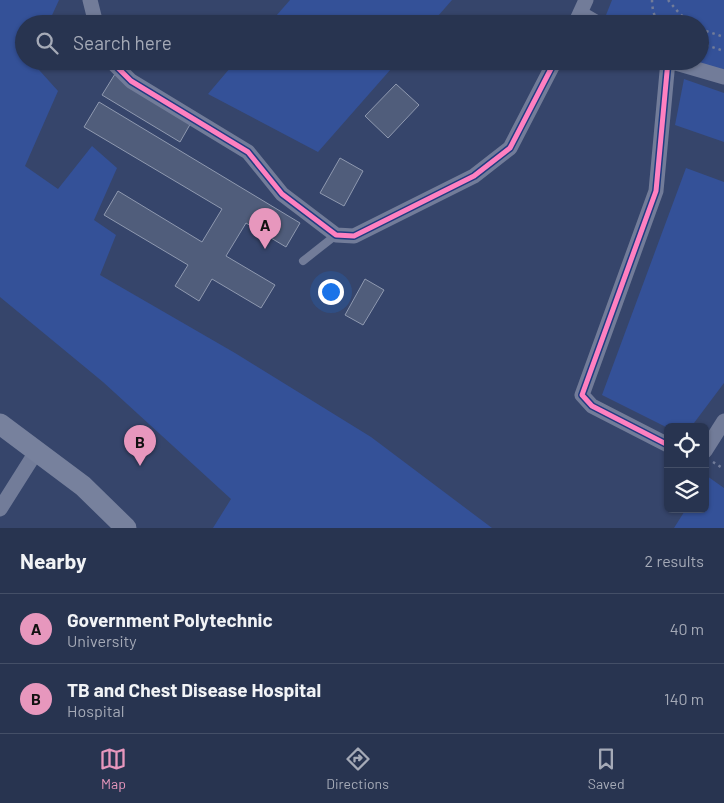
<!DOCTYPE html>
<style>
:root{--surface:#283450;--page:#343f5a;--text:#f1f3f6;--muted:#a5aab7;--line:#444f67;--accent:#e797bd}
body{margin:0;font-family:Barlow,sans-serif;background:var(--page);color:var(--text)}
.controls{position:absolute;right:15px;bottom:15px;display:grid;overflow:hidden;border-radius:8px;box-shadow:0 1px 4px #0004}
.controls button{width:45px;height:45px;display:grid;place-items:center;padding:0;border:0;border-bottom:1px solid var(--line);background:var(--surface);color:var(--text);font:25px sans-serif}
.you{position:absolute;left:330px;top:291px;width:18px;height:18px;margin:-12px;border:4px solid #fff;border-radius:50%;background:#1a73e8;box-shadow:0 0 0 8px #1a73e833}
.badge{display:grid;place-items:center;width:32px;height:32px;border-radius:50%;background:var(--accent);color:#111;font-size:16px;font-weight:700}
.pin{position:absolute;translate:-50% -41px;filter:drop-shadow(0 1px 2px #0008)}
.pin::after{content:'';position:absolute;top:26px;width:18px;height:15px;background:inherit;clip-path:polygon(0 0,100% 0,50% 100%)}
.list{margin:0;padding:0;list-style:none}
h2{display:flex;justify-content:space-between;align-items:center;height:65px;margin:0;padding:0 20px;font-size:21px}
h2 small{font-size:16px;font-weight:400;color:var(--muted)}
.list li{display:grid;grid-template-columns:32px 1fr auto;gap:15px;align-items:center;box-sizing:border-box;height:70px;padding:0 20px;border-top:1px solid var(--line)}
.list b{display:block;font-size:19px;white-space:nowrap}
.list p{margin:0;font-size:16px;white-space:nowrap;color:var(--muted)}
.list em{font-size:16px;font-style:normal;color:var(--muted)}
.icon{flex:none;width:28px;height:28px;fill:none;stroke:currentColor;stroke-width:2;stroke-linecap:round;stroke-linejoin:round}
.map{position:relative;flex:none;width:724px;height:528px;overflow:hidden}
.search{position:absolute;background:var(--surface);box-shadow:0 1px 4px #0004;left:15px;right:15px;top:15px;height:55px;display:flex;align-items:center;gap:12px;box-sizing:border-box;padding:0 18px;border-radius:28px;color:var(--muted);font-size:19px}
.sheet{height:205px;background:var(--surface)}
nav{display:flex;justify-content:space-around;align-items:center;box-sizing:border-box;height:70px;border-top:1px solid var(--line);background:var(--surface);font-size:14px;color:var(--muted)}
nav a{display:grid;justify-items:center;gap:2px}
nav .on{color:var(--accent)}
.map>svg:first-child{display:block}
.green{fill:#345198}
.building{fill:#505d7b;stroke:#8f99b0}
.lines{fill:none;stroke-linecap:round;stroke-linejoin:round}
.path{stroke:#727c99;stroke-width:2.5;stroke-dasharray:2.5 4;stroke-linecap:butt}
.service{stroke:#727c99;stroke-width:8}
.minor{stroke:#727c99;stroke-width:15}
.secondary{stroke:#77819d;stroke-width:21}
.cycleway-casing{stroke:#203c81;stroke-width:8}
.cycleway{stroke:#ff80c0;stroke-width:5}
</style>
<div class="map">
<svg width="724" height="528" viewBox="0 0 724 528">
<rect width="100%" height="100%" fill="#36456b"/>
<!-- green -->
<path class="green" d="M0,0H59L48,24H24V61H31L58,91L25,166L58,189L92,146L117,168L94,220L116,235L100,275L235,353L371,437L492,528H213L231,499L103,382L0,297Z
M290,0H452L431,24H269Z
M612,0H724V70L690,61H700V24H621L606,15Z
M236,61H398L318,152L208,94Z
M684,79L724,93V142L675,125Z
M686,168L724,182V383L691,427H668V428L602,395Z
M707,476L724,488V528H674L686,509H705V479Z"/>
<!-- building -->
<path class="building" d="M115,74L192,121L180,142L102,95Z
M396,84L419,105L388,138L365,116Z
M99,102L300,223L286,247L246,223L226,256L275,285L261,308L212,279L199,301L175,286L188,265L104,215L118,191L202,242L222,209L84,127Z
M340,158L363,171L344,206L320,193Z
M365,279L384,290L363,325L345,315Z"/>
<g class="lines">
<!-- path -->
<path class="path" d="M652,0C652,7 654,19 660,24
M668,0L679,13L692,24
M700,29L724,37
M700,43L724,51
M713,462L724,469"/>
<!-- service -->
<path class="service" d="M303,261L336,235"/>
<!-- minor -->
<path class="minor" d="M90,0L96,24
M580,13L599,24
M575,24L586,0
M111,61L131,81L248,152L282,194L336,235L354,236L474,176L510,148L555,61
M669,61L724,77
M668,445L592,406L582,395L656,191L668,61
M705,451L724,421
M0,509L36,452"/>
<!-- secondary -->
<path class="secondary" d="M0,424L83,486L126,528"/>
<!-- cycleway casing -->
<g class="cycleway-casing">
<path id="cycleway" d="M111,61L131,81L248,152L282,194L336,235L354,236L474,176L510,148L555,61
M668,445L592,406L582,395L656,191L668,61"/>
</g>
<!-- cycleway -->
<use href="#cycleway" class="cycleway"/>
</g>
</svg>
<div class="controls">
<button><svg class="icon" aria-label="locate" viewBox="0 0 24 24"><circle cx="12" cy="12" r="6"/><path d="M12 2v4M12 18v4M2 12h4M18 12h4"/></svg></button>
<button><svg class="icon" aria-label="layers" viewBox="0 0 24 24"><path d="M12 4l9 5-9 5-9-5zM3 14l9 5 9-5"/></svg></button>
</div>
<div class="you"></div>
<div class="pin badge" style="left:265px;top:249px">A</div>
<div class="pin badge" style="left:140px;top:466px">B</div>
<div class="search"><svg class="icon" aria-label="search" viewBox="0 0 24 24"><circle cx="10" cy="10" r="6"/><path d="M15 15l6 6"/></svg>Search here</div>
</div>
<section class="sheet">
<h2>Nearby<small>2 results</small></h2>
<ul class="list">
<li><span class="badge">A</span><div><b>Government Polytechnic</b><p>University</p></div><em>40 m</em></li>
<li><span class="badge">B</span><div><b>TB and Chest Disease Hospital</b><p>Hospital</p></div><em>140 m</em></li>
</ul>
</section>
<nav>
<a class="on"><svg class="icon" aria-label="map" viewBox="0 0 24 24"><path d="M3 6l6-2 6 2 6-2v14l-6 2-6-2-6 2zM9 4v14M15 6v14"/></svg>Map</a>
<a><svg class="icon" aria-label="directions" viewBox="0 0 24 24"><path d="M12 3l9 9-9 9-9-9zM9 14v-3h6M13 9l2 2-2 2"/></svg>Directions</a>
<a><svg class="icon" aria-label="saved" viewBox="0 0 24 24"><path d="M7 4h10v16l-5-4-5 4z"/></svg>Saved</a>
</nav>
